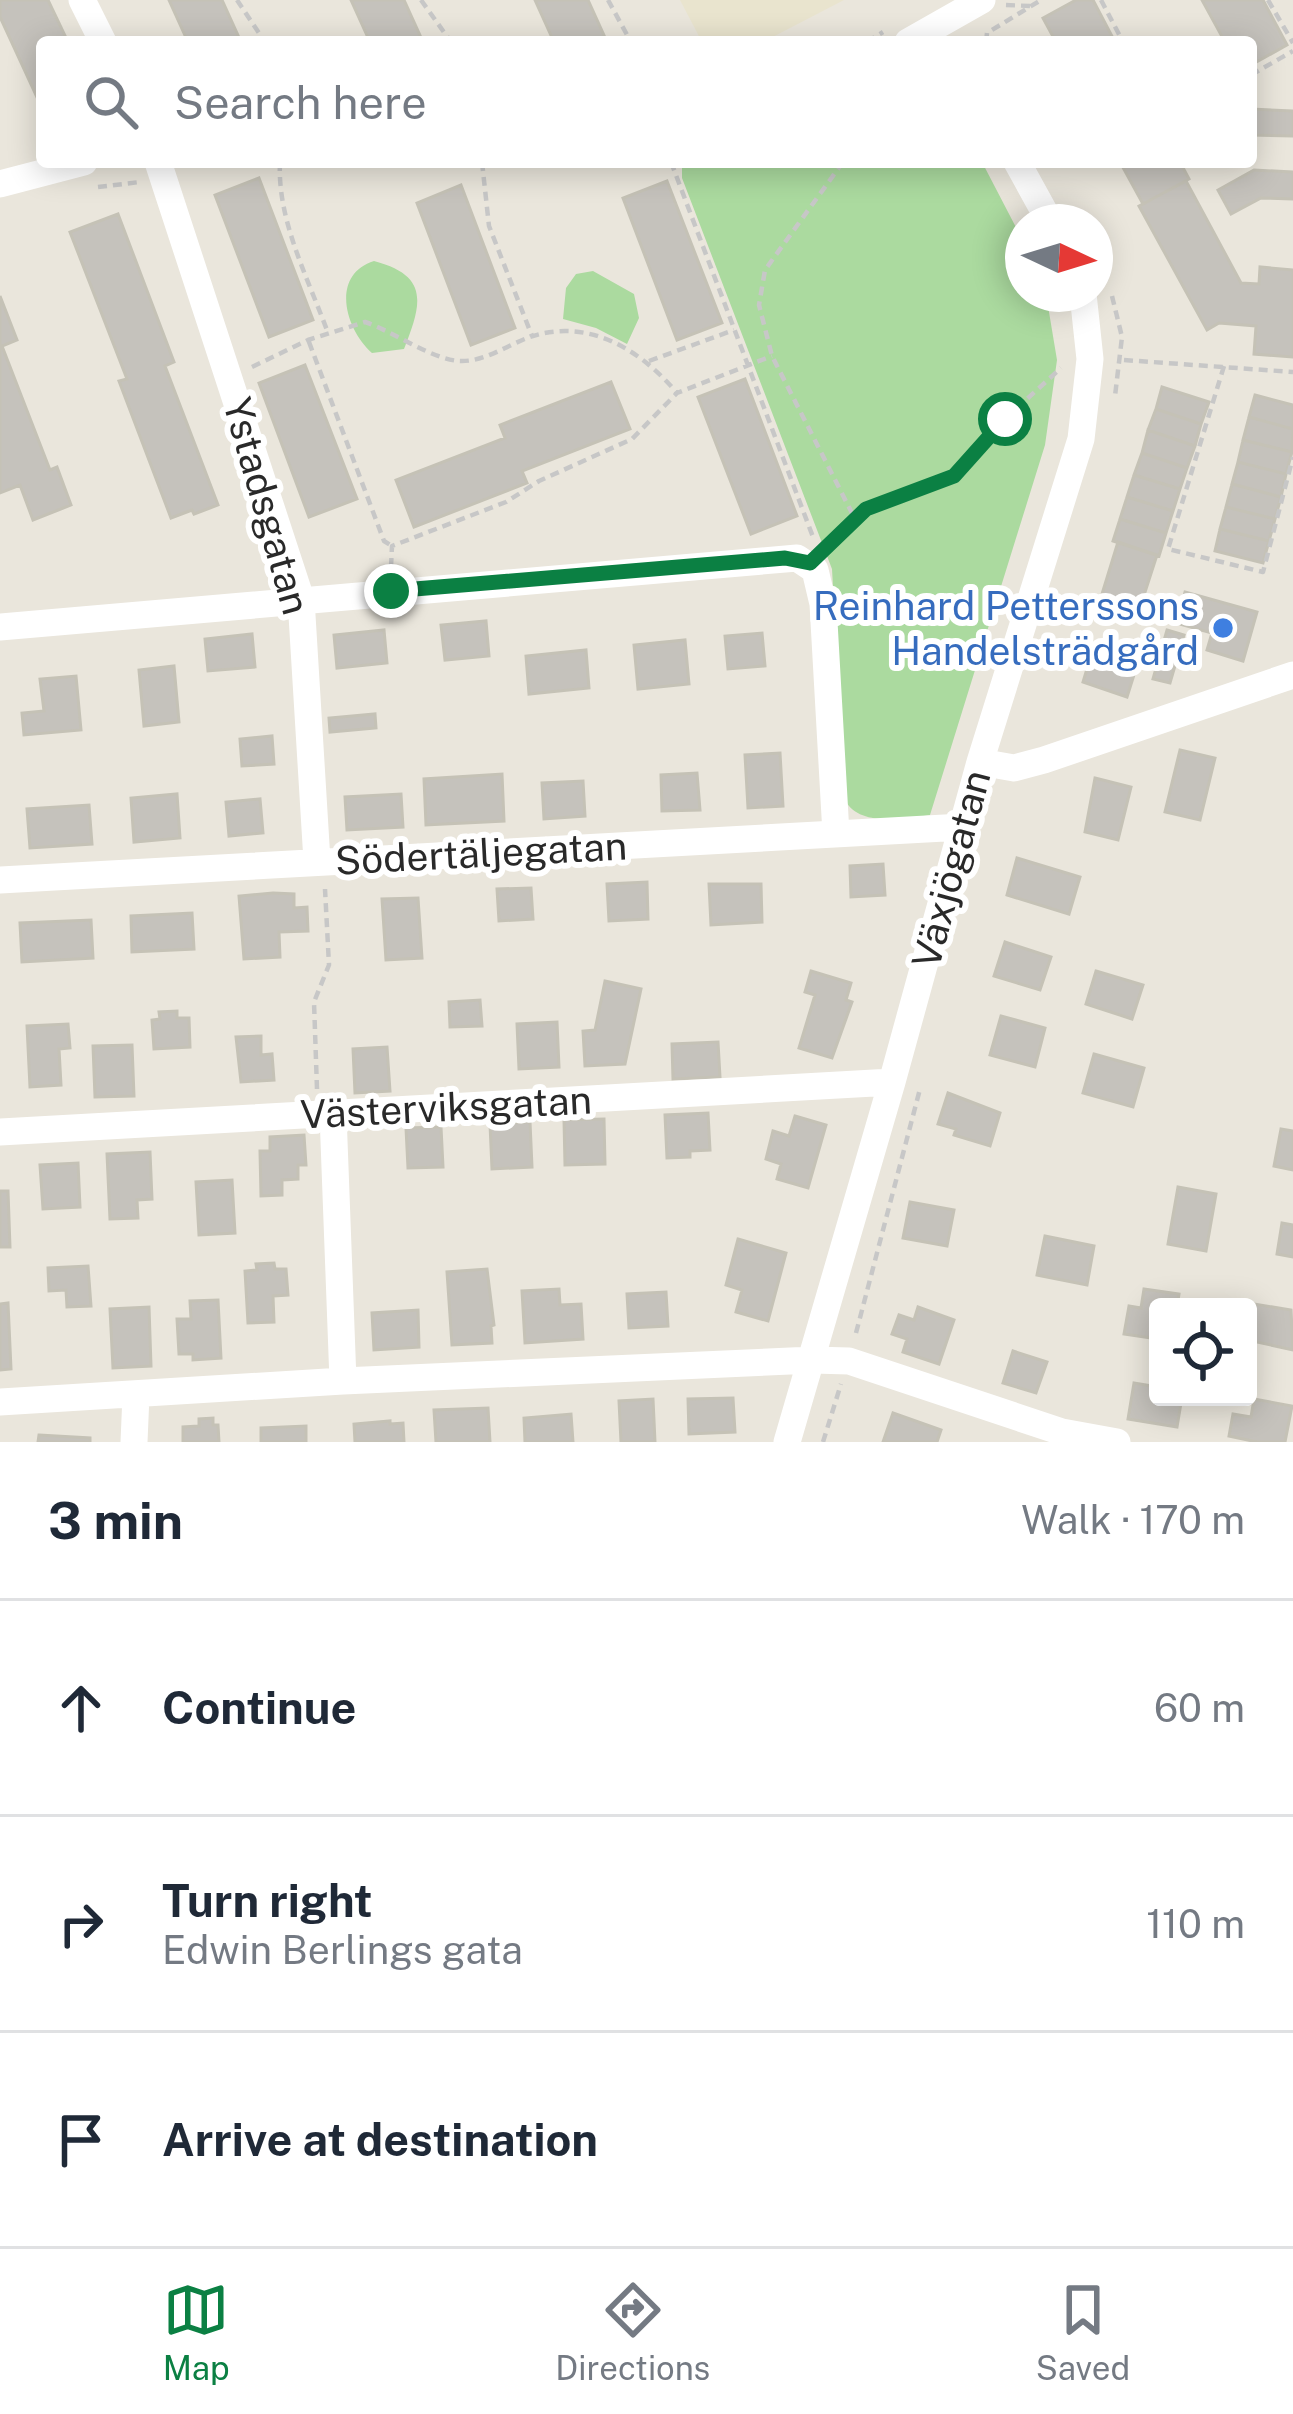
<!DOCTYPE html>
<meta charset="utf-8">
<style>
:root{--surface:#fff;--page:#f2f2f3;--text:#1f2937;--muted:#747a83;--line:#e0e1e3;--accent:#0b8043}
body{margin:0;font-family:"Public Sans",sans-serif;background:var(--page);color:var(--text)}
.controls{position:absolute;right:36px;bottom:36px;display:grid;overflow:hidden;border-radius:12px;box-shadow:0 6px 30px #0003}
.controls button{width:108px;height:108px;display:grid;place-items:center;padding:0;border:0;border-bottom:3px solid var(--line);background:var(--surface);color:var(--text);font:60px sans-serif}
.compass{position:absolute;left:1005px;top:204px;width:108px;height:108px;border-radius:50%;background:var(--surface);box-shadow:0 6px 30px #0003;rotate:94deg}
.stop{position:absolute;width:36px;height:36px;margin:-27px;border:9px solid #0b8043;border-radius:50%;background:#fff}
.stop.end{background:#0b8043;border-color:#fff;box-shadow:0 3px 12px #0008}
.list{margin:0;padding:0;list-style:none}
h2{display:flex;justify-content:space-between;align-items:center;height:156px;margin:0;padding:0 48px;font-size:51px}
h2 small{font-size:39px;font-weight:400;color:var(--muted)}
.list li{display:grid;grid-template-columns:78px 1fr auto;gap:36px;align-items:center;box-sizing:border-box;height:216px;padding:0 48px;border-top:3px solid var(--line)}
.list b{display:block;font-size:45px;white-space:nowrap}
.list p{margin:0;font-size:39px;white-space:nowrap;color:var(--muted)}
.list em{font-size:39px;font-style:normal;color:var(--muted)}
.icon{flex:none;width:66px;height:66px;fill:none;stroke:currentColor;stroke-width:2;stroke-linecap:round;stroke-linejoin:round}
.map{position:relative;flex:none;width:1293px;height:1442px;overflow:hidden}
.search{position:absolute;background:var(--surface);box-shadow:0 6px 30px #0003;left:36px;right:36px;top:36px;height:132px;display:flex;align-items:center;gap:30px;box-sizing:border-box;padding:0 42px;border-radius:12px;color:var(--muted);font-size:45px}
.sheet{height:804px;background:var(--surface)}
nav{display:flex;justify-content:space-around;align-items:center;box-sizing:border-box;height:168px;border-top:3px solid var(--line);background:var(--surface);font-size:33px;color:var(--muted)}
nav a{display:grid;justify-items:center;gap:6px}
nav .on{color:var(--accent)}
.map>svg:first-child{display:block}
.education{fill:#e9e4ce}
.green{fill:#abda9f}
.building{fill:#c5c2bc;stroke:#c5c2b6;stroke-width:3}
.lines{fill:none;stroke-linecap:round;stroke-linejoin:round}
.path{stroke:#c7c7c7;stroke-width:4.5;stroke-dasharray:9 6;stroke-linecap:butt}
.minor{stroke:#fff;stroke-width:27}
.route{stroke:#0b8043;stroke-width:15}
.shop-dot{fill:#3f7fe0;stroke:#fff;stroke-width:4.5}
.labels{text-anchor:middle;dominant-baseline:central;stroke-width:12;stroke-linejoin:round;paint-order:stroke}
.street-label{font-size:39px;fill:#292929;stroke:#fff}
.shop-label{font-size:39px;fill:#366cbe;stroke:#fff;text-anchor:end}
</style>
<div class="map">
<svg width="1293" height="1442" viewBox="0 0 1293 1442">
<rect width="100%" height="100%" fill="#eae6dc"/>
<!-- education -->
<path class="education" d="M680,0H844L763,42H702Z"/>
<!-- green -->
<path class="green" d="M705,162H982L1023,241V294H1046L1057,360L1045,445L930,815C903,819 859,827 845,800L832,569L682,178V168Z
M374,261C431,276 421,305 404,349L372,353C345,329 330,275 374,261Z
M593,271L634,294L639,318L627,344L596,328L563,319L566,288L576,274Z"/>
<!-- building -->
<path class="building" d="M0,0H48L68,42H42V108L0,17Z
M169,0H222L241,42H188Z
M351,0H404L423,42H370Z
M535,0H588L607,42H554Z
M1076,0H1093L1115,42H1056L1043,18Z
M1202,0H1263L1287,45L1251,65V42H1225Z
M1251,109L1293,111V136L1251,135Z
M1120,162H1180L1189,179L1143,204Z
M1254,170L1293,172V199L1261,198L1231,214L1218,190Z
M259,178L313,320L269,337L215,195Z
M667,181L722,323L677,340L623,198Z
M1186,181L1241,283L1259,284L1260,267L1293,270V357L1254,354L1256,326L1219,323L1207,330L1139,206Z
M461,185L515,328L471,345L417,203Z
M118,214L174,362L165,366L218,505L194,514L192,510L171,518L119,381L127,379L70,232Z
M0,296L17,340L2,346L50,470L57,467L71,505L33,520L20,485L0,493Z
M305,365L357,499L309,517L259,383Z
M745,379L797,516L751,534L698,397Z
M611,382L630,429L522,471L527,483L414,527L396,480L505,438L500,425Z
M1162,387L1209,402L1201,424L1156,409Z
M1255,395L1293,405V429L1249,417Z
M1156,409L1201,424L1195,446L1148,430Z
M1249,417L1293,429L1292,452L1243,440Z
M1148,430L1195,446L1187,468L1142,453Z
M1243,440L1292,452L1286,474L1238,462Z
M1142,453L1187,468L1180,489L1134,475Z
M1238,462L1286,474L1281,497L1232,484Z
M1134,475L1180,489L1173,511L1127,497Z
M1232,484L1281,497L1275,519L1226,507Z
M1127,497L1173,511L1166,533L1120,519Z
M1226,507L1275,519L1269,541L1220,529Z
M1120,519L1166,533L1159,556L1113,541Z
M1220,529L1269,541L1263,563L1215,551Z
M1118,542L1157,555L1136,620L1098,607Z
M1185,592L1257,612L1243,661L1207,650L1212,633L1176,623Z
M486,621L489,656L445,660L441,625Z
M384,630L387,663L337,668L334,635Z
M1167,630L1184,635L1170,683L1153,679Z
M762,633L765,666L728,669L725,636Z
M252,634L255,667L208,671L205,639Z
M685,640L689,684L638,689L634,645Z
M1108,648L1139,659L1127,697L1083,682L1090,659L1103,663Z
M586,650L589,688L529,694L526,656Z
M174,666L179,722L144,726L139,670Z
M76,676L81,730L24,735L22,713L44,711L40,679Z
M375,714L376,728L330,732L329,718Z
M272,736L274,764L242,766L240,739Z
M1180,750L1215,758L1200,820L1165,812Z
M780,753L783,806L748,808L745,755Z
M697,773L700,810L662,811L661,775Z
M502,774L504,821L426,825L424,779Z
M1095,778L1131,787L1118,840L1085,832Z
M583,781L585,816L544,819L542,783Z
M177,794L180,838L134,842L131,798Z
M401,794L403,827L347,830L345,797Z
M260,799L263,833L229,836L226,802Z
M89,805L92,844L30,848L27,809Z
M1017,858L1080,877L1069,914L1007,895Z
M883,864L885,895L851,897L850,866Z
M647,882L648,919L609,921L607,884Z
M709,884H761L762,922L711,925Z
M531,888L533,919L499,921L497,889Z
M273,893L294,894V908L307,907L308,931L279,932L280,957L244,959L239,896Z
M418,898L422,958L386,960L382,899Z
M192,913L194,949L132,952L131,916Z
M91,920L93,958L22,962L20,923Z
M1005,942L1051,957L1040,990L994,976Z
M811,971L851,983L846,1000L852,1002L832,1058L799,1048L815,995L805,992Z
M1096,971L1143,985L1132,1019L1086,1004Z
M605,981L641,989L625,1064L585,1066L583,1031L595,1030Z
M480,1000L482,1026L450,1027L449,1002Z
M177,1011V1018H189L190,1047L154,1049L152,1020L160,1019L159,1012Z
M1001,1016L1045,1028L1035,1067L990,1055Z
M557,1022L559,1067L519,1069L517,1024Z
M68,1024L70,1048L59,1049L61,1085L30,1087L27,1026Z
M261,1036V1055L272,1054L274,1080L241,1082L236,1037Z
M718,1042L720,1077L673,1079L672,1044Z
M132,1045L134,1096L95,1097L93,1046Z
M387,1047L390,1091L355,1093L353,1049Z
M1094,1054L1144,1068L1133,1107L1083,1093Z
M948,1093L1000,1113L990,1146L954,1135L956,1129L938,1124Z
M708,1113L710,1150L690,1151V1157L667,1158L665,1115Z
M795,1116L826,1125L808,1188L777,1179L781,1164L766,1159L773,1131L789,1136Z
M604,1119L605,1164L565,1165L564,1120Z
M530,1122L532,1167L492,1169L490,1124Z
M441,1127L443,1167L408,1168L406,1128Z
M1281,1129L1293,1131V1170L1274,1166Z
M304,1135L306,1165H298V1179L282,1180V1195L261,1196L260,1151H270V1137Z
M150,1152L152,1199L137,1200L138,1218L110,1219L107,1154Z
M78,1163L80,1207L43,1209L40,1165Z
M232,1180L235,1233L199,1235L196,1182Z
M1178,1187L1216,1194L1206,1251L1168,1244Z
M0,1191H8L10,1247H0Z
M910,1202L954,1210L947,1246L903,1238Z
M1282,1223L1293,1225V1257L1277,1254Z
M1045,1236L1094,1246L1087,1285L1037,1275Z
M738,1239L786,1253L768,1321L736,1312L742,1290L726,1285Z
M274,1263L275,1269H286L288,1295L273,1296L274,1322L248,1323L245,1271L257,1270L256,1264Z
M88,1266L91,1306L67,1307L66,1290L49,1291L48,1268Z
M487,1269L494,1325L491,1326L492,1343L452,1345L447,1272Z
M559,1289L560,1305L581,1304L583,1339L525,1343L522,1291Z
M1144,1289L1179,1294L1177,1307H1158V1339L1124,1334L1129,1306L1141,1308Z
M666,1292L668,1326L629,1328L627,1294Z
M218,1300L221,1358L193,1360V1354H179L177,1319H191L190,1301Z
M8,1303L11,1369L0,1370V1304Z
M1248,1303L1291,1310L1293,1350L1248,1340Z
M149,1307L151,1366L113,1368L110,1309Z
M918,1307L954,1320L939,1364L903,1352L907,1339L892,1334L899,1315L914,1320Z
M418,1310L419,1347L374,1350L372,1313Z
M1013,1351L1047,1362L1036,1393L1003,1383Z
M1134,1383L1158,1387V1397H1182L1177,1427L1128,1419Z
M733,1398L735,1432L689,1434L688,1399Z
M653,1399L655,1442H621L619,1401Z
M1254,1399L1292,1406L1285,1442H1257L1229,1436L1233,1414L1251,1417Z
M488,1408L490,1442H436L434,1410Z
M893,1413L941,1430L937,1442H883Z
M571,1414L573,1442H525L524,1418Z
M213,1418V1425H218L219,1442H183V1427L199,1426V1419Z
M390,1421V1424L403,1423L404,1442H355L354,1424Z
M306,1426V1442H261V1428Z
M39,1435L90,1438V1442H38Z"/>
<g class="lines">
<!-- path -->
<path class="path" d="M237,0L265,42
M421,0L451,42
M608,0L631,42
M1101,0L1123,42
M1268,0L1293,43
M1006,5L1030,6
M867,42L883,32
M986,42L987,33L1041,0
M1251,75L1293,51
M280,162C277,220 308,278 328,333
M482,162L489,226L532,336
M671,162L813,537
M843,162L765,270L759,305L772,356L854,517
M98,187L140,182
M1095,257L1103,274
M1112,296L1122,337L1115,396
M309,342L384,541L392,546
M1124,360L1293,372
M649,361L734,330
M1224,366L1168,549L1263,572L1293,457
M252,367L308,340L365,322C392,331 433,360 460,361C485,362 507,345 530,337C588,317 641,350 677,393
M827,546L865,509L954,476L1005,419L1061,368
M391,567L392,546L506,502L539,481L632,439L677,393L772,356
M317,1089L314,1002L329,965L325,889
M856,1333L920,1089
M823,1442L841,1384"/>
<!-- minor -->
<path class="minor" d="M82,0L103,42
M908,42L982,0
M158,162L301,599L317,861
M1017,162L1050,222
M0,184L84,162
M0,627L797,558L815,570L823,604L836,834
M980,762L1014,768L1044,760L1293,675
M0,880L963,827
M333,1114L343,1381
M0,1132L892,1082
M0,1402L343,1381L813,1360L849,1361L1062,1432L1117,1442
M134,1442L136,1395
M787,1442L892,1082L980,762L1081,439L1090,359L1083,294"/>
</g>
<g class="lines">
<!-- route -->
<path class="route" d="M391,591L785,558L810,563L866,509L954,476L1005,419"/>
</g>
<!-- markers -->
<circle class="shop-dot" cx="1223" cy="628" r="12"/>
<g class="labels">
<!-- street labels -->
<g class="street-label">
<text transform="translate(267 506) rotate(74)">Ystadsgatan</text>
<text transform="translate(481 853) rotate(-3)">Södertäljegatan</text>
<text transform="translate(951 869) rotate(-75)">Växjögatan</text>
<text transform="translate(446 1107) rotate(-3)">Västerviksgatan</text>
</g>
<!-- shop labels -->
<g class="shop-label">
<text x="1199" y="606">Reinhard Petterssons<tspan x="1199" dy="45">Handelsträdgård</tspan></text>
</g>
</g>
</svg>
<div class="controls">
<button><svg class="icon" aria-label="locate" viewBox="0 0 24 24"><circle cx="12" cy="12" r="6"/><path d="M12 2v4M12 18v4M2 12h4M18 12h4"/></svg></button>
</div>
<svg class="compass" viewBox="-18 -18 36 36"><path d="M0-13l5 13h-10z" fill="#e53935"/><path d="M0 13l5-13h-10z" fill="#747a83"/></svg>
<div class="stop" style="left:1005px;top:419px"></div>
<div class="stop end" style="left:391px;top:591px"></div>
<div class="search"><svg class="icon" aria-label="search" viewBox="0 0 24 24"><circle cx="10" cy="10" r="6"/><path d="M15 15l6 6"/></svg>Search here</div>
</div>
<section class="sheet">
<h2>3 min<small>Walk · 170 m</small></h2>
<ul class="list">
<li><svg class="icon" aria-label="ahead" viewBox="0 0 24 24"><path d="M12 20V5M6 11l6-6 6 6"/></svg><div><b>Continue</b></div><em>60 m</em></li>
<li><svg class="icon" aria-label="right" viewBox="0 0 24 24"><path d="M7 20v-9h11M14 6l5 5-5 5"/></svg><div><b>Turn right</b><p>Edwin Berlings gata</p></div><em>110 m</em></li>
<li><svg class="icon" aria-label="arrive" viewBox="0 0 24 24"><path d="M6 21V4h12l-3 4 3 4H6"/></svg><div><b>Arrive at destination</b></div></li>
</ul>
</section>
<nav>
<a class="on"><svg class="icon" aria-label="map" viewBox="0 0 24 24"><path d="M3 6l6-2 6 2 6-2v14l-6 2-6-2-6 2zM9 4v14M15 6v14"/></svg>Map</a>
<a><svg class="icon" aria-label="directions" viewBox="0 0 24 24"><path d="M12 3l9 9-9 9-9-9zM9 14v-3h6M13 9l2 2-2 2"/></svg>Directions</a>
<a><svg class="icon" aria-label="saved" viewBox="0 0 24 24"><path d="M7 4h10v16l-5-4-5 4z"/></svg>Saved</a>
</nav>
